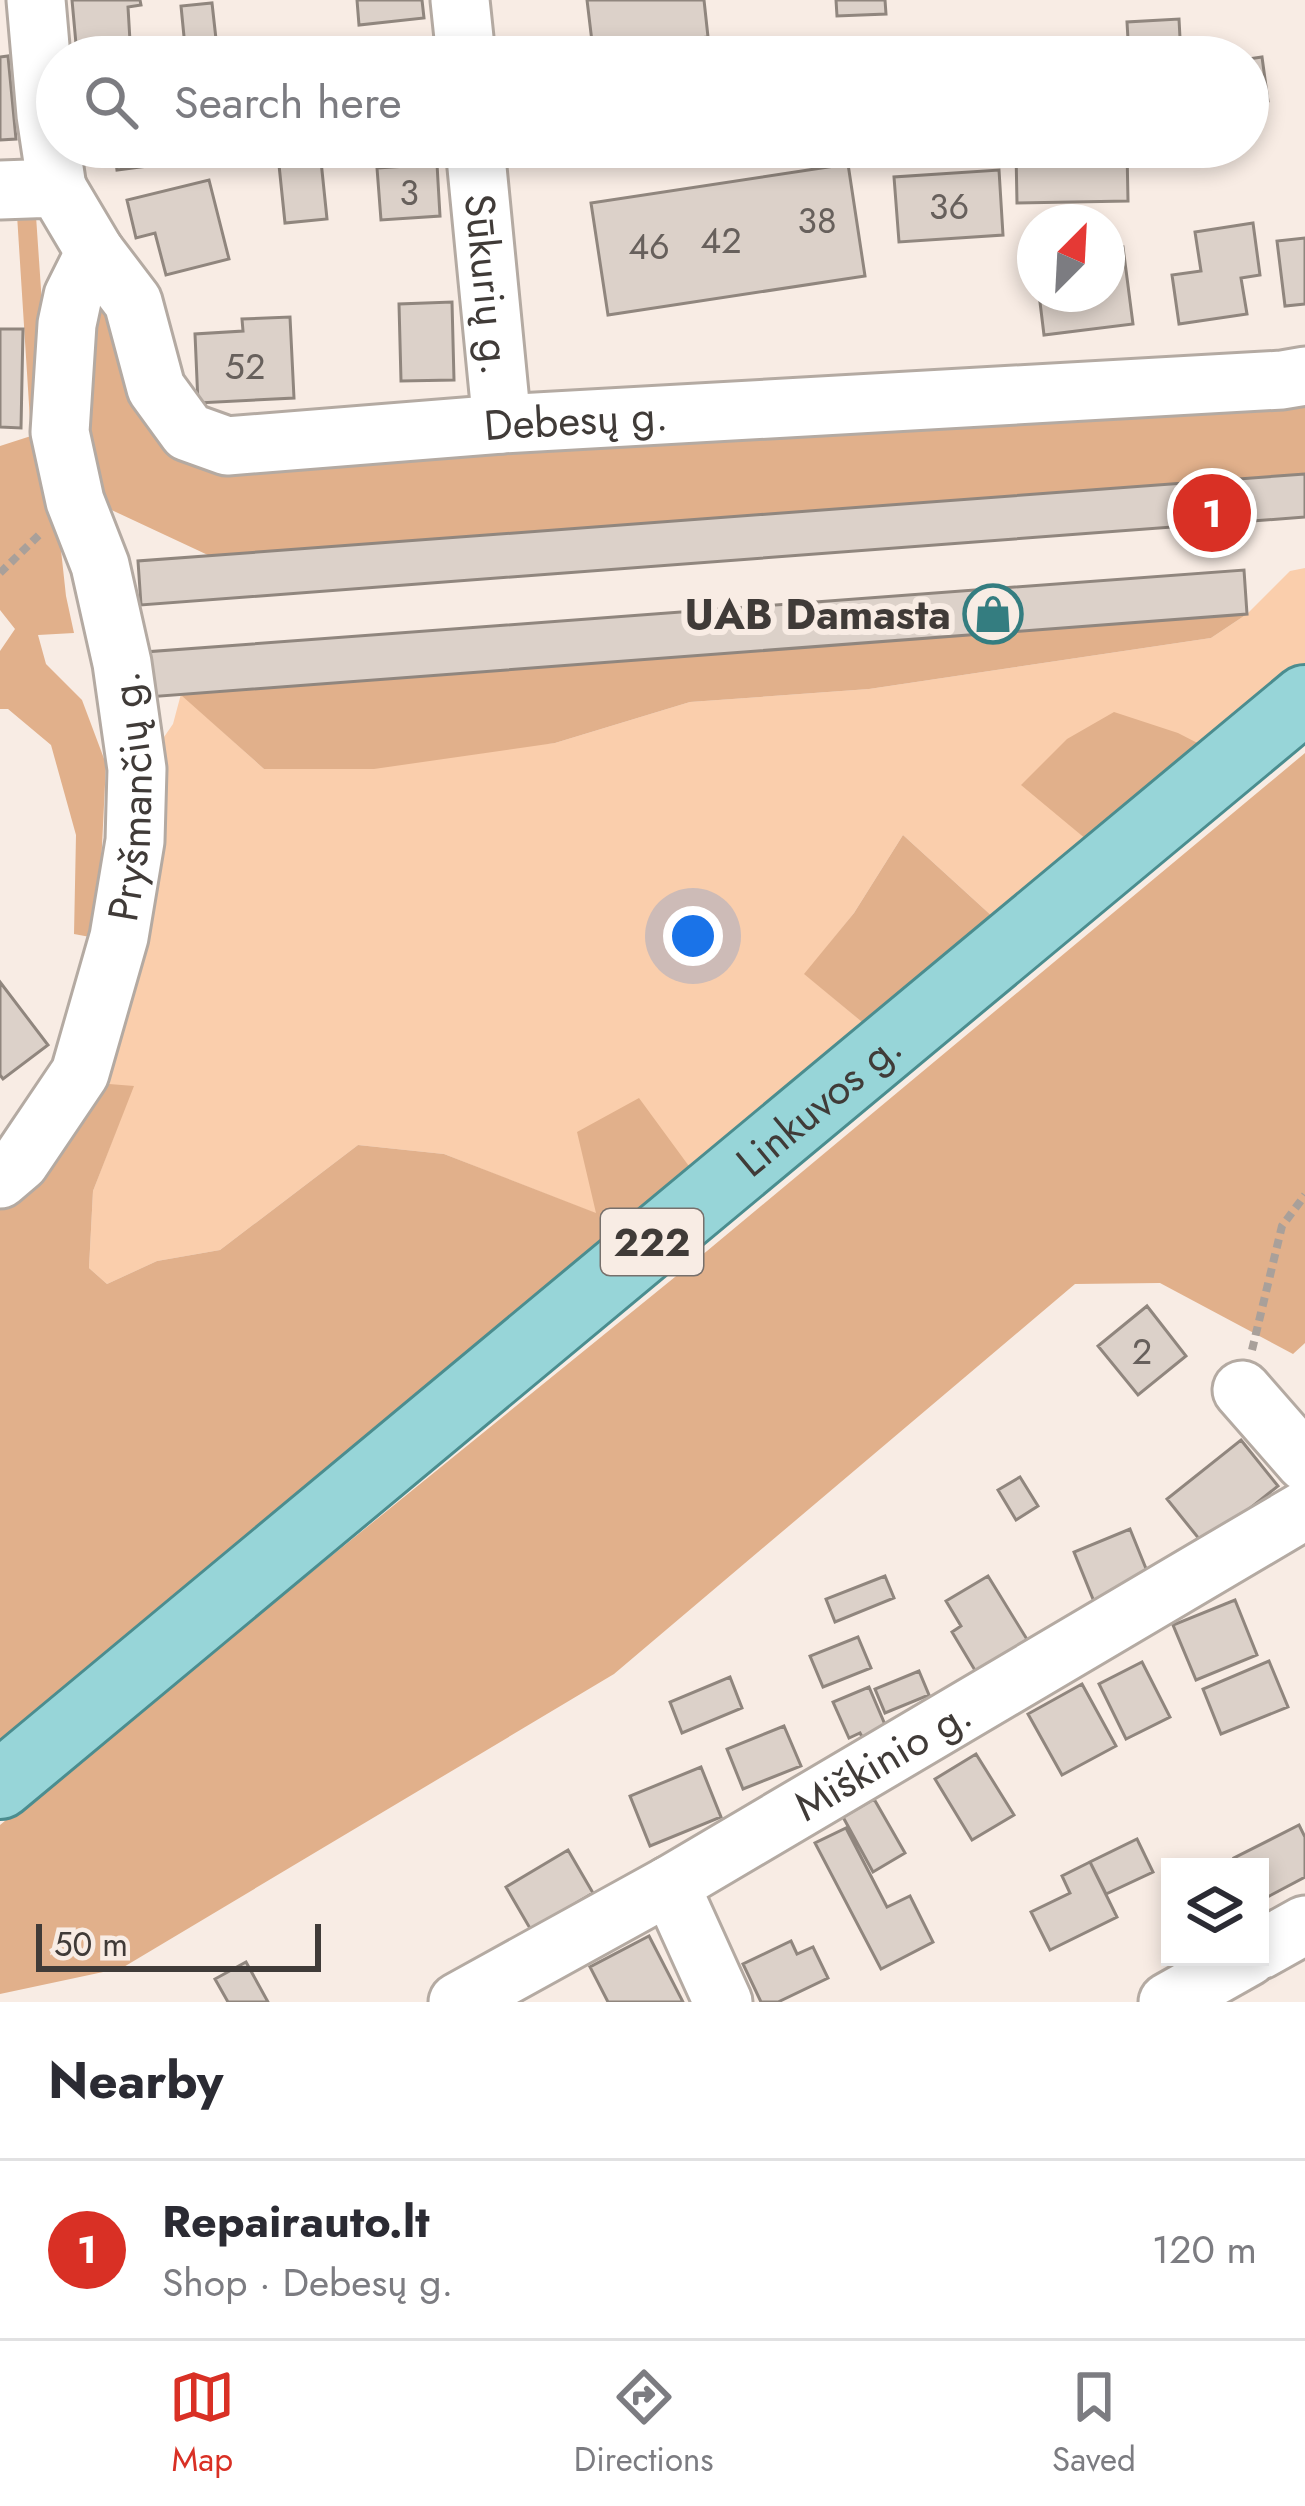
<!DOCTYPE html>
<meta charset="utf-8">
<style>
:root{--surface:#fff;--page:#f2f2f3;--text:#2b2b33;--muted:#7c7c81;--line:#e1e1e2;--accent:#d93025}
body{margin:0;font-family:Jost,sans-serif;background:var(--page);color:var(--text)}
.controls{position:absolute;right:36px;bottom:36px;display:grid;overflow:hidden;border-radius:0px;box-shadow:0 6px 18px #0003}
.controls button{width:108px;height:108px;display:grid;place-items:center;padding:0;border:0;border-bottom:3px solid var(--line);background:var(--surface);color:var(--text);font:60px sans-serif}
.compass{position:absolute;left:1017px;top:204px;width:108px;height:108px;border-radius:50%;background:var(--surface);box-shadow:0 6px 18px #0003;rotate:24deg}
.scale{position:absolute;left:36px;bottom:30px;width:285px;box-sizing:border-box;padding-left:12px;border:6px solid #403b38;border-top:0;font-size:33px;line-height:42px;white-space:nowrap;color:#403b38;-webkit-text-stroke:9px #f8ece4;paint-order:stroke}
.you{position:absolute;left:693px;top:936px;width:42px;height:42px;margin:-30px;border:9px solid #fff;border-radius:50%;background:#1a73e8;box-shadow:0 0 0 18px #1a73e833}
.badge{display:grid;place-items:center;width:78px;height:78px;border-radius:50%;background:var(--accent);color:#fff;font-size:39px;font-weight:700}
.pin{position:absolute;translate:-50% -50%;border:6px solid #fff;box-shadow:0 3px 12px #0006}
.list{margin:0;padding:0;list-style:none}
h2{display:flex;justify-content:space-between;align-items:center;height:156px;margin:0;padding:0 48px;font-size:51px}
h2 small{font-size:39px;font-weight:400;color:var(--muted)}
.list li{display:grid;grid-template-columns:78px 1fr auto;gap:36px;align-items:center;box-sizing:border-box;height:180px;padding:0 48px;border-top:3px solid var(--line)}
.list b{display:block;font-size:45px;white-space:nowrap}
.list p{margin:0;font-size:39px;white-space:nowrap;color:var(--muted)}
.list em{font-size:39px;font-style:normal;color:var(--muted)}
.icon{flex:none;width:66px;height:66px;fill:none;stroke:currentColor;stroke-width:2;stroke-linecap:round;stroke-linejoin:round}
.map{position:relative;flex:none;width:1305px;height:2002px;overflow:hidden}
.search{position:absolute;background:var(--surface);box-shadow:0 6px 18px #0003;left:36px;right:36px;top:36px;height:132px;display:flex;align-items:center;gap:30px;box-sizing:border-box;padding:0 42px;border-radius:66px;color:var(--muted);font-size:45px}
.sheet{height:336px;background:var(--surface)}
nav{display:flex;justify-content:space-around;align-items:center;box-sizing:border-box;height:168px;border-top:3px solid var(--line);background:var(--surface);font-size:33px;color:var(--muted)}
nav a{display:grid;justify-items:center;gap:6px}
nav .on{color:var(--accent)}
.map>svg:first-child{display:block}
.green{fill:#faceac}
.forest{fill:#e1b08b}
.building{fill:#dcd1c9;stroke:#90867e;stroke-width:3}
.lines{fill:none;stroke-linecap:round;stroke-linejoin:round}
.minor-casing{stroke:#b4aaa2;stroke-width:63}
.major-casing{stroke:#4b8d8f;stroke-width:72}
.path{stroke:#a9a09a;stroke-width:8;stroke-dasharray:9 6;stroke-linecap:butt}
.minor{stroke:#fff;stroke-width:57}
.major{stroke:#97d5d8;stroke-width:66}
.labels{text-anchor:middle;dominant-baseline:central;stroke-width:12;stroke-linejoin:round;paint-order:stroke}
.number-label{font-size:36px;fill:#67605c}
.shield{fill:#f8ece4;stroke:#77706c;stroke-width:3}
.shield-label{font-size:39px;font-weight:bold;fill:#403b38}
.street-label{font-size:42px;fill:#403b38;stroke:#f8ece4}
.poi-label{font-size:42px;font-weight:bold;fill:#403b38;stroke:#f8ece4;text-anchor:end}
</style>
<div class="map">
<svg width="1305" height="2002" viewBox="0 0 1305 2002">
<rect width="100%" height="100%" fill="#f8ece4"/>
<!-- green -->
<path class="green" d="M1305,568V666L1211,750L1022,784L1093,845L994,918L903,835L854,913L805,974L868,1027L694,1173L597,1214L444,1154L358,1145L220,1250L157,1261L107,1284L89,1268L93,1191L133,1086L83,1107L161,846L164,737L173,724L181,694L264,769L555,743L690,702L869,689L1211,638L1247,614L1290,571Z"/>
<!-- forest -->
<path class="forest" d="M17,215L36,216L55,495L66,596L74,633L38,635L46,664L82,700L106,764L100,886L90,937L74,934L76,835L51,745L8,709H0V651L15,629L0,610V446L31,436Z
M102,307L111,328L228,459L556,451L1305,392V474L210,556L103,506L81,439L93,309Z
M1247,614L1211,638L869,689L690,702L555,743L374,769H264L181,695Z
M1114,712L1178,733L1211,750L1093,845L1021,785L1067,739Z
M1305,753V1343L1293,1354L1160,1283L1075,1284L614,1674L122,1968L0,1994V1825L707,1251Z
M903,835L994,918L868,1027L804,974L854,913Z
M109,1084L134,1086L93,1191L89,1268L107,1284L157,1261L220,1250L358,1145L444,1154L596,1213L577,1132L639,1098L694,1173L0,1748V1200L83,1107Z"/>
<!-- building -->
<path class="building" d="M72,0H140L141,5L128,7L130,41L76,44Z
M357,0H422L424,18L359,25Z
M587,0H704L708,37L593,50Z
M836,0H885L886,14L837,16Z
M212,3L218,57H186L181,6Z
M1179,19L1181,57H1129L1127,22Z
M8,56L16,139L0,140V57Z
M1262,57L1268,101L1248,104V59Z
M114,147H207L209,158L117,170Z
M234,147H266L269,161L237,166Z
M1127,150L1128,201L1017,203L1016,152Z
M321,161L327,219L285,223L279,165Z
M437,164L440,216L381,220L377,168Z
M848,164L865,276L608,315L591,203Z
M999,170L1003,235L899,242L894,177Z
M209,180L229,259L166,275L155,233L136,238L127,200Z
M1253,223L1260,275L1241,278L1247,314L1179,324L1172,275L1201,271L1195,232Z
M1305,238V304L1285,306L1277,241Z
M1123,247L1133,324L1044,335L1039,294H1107V249Z
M452,302L454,380L401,381L399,304Z
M290,317L294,398L198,403L195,334L243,331L242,319Z
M0,329H23L21,428L0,427Z
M1305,474V517L141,605L138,561Z
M1244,570L1247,614L148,697L145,652Z
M0,982L48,1045L3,1079L0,1075Z
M1147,1306L1186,1356L1138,1395L1098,1346Z
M1241,1440L1278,1486L1204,1545L1167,1499Z
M1020,1477L1038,1506L1016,1520L998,1490Z
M1130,1529L1151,1581L1095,1604L1074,1552Z
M885,1576L894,1598L835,1622L826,1599Z
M988,1576L1028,1641L976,1672L952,1632L961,1626L946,1601Z
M1235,1600L1257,1655L1196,1680L1173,1625Z
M858,1637L871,1668L823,1687L810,1656Z
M1269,1661L1288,1707L1221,1734L1203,1689Z
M1142,1662L1170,1717L1126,1739L1099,1684Z
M919,1671L929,1695L885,1713L875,1689Z
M730,1677L742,1708L682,1733L670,1702Z
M1082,1684L1116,1746L1062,1775L1028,1714Z
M869,1687L889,1734L866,1744L860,1733L849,1738L833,1702Z
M784,1726L801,1766L743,1789L727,1749Z
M976,1754L1014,1815L972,1840L935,1779Z
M701,1767L721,1817L650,1846L630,1796Z
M874,1799L905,1853L873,1872L843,1817Z
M1299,1825L1305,1837V1877L1260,1901V1867H1239L1234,1858Z
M846,1828L887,1907L910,1896L933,1942L881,1969L815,1843Z
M1137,1839L1153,1872L1106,1894L1090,1862Z
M568,1850L593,1893L531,1930L506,1887Z
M1090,1862L1117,1917L1050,1950L1031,1912L1070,1893L1062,1876Z
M649,1936L683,2002H608L590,1967Z
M791,1941L797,1954L813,1947L828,1978L778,2002H761L743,1964Z
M246,1962L268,2002H228L215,1979Z"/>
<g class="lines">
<!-- minor casing -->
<g class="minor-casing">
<g id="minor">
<path d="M36,0L46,115L57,188"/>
<path d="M460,0L466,57"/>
<path id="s1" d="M475,147L502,424"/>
<path id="s2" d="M0,190L57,188L95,252L133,302L156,388L188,432L227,446L502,424L1282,380L1305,376"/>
<path id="s3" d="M0,1179L20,1162L80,1073L119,937L135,841L137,769L122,663L100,565L75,501L60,432L67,324L73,296L95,252"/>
<path d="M1242,1390L1305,1462"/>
<path d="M670,1885L723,2002"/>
<path d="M1260,1950L1305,1925"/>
<path id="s4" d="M458,2002L670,1885L1305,1510"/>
<path d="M1168,2002L1248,1957"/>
</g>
</g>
<!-- major casing -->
<g class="major-casing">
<g id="major">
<path id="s5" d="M0,1785L1305,699"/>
</g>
</g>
<!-- path -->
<path class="path" d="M0,573L39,535
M1252,1350L1282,1226L1305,1195"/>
<!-- minor -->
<use href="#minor" class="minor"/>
<!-- major -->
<use href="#major" class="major"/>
</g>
<!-- icons -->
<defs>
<g id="shop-ring" transform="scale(3)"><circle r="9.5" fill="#f8ece4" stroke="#347d80" stroke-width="1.5"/><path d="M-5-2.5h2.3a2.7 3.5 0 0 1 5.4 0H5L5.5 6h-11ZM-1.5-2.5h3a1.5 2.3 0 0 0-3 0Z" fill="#347d80"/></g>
</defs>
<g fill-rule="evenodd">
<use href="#shop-ring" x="993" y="614"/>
</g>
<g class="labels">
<!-- number labels -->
<g class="number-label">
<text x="409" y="192">3</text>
<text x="949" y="206">36</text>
<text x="817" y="220">38</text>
<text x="721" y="240">42</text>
<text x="649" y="246">46</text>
<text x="245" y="366">52</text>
<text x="1142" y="1351">2</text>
</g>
<!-- shield labels -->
<rect class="shield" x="601" y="1209" width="102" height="66" rx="9"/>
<g class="shield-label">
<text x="652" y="1242">222</text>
</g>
<!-- street labels -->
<g class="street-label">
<text stroke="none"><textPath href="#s1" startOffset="138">Sūkurių g.</textPath></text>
<text stroke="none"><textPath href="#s2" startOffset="729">Debesų g.</textPath></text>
<text stroke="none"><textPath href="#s3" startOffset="417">Pryšmančių g.</textPath></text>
<text stroke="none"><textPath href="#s5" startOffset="1065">Linkuvos g.</textPath></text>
<text stroke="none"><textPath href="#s4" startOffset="489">Miškinio g.</textPath></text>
</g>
<!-- poi labels -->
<g class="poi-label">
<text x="951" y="614">UAB Damasta</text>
</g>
</g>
</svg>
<div class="controls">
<button><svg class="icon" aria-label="layers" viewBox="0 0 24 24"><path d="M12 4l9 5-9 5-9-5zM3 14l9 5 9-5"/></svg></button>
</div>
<svg class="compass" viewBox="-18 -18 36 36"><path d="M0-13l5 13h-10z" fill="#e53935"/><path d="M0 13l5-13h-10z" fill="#7c7c81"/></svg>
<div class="scale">50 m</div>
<div class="you"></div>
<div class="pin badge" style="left:1212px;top:513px">1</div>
<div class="search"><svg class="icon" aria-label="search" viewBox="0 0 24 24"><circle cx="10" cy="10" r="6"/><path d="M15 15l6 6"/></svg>Search here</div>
</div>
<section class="sheet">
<h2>Nearby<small></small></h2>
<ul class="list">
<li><span class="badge">1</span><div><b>Repairauto.lt</b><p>Shop · Debesų g.</p></div><em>120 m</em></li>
</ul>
</section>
<nav>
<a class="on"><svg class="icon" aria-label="map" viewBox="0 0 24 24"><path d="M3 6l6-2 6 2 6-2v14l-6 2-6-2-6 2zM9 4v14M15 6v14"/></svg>Map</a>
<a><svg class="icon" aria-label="directions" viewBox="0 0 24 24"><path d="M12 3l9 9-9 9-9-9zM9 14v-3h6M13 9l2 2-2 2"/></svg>Directions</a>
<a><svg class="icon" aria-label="saved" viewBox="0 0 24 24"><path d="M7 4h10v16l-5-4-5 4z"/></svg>Saved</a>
</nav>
